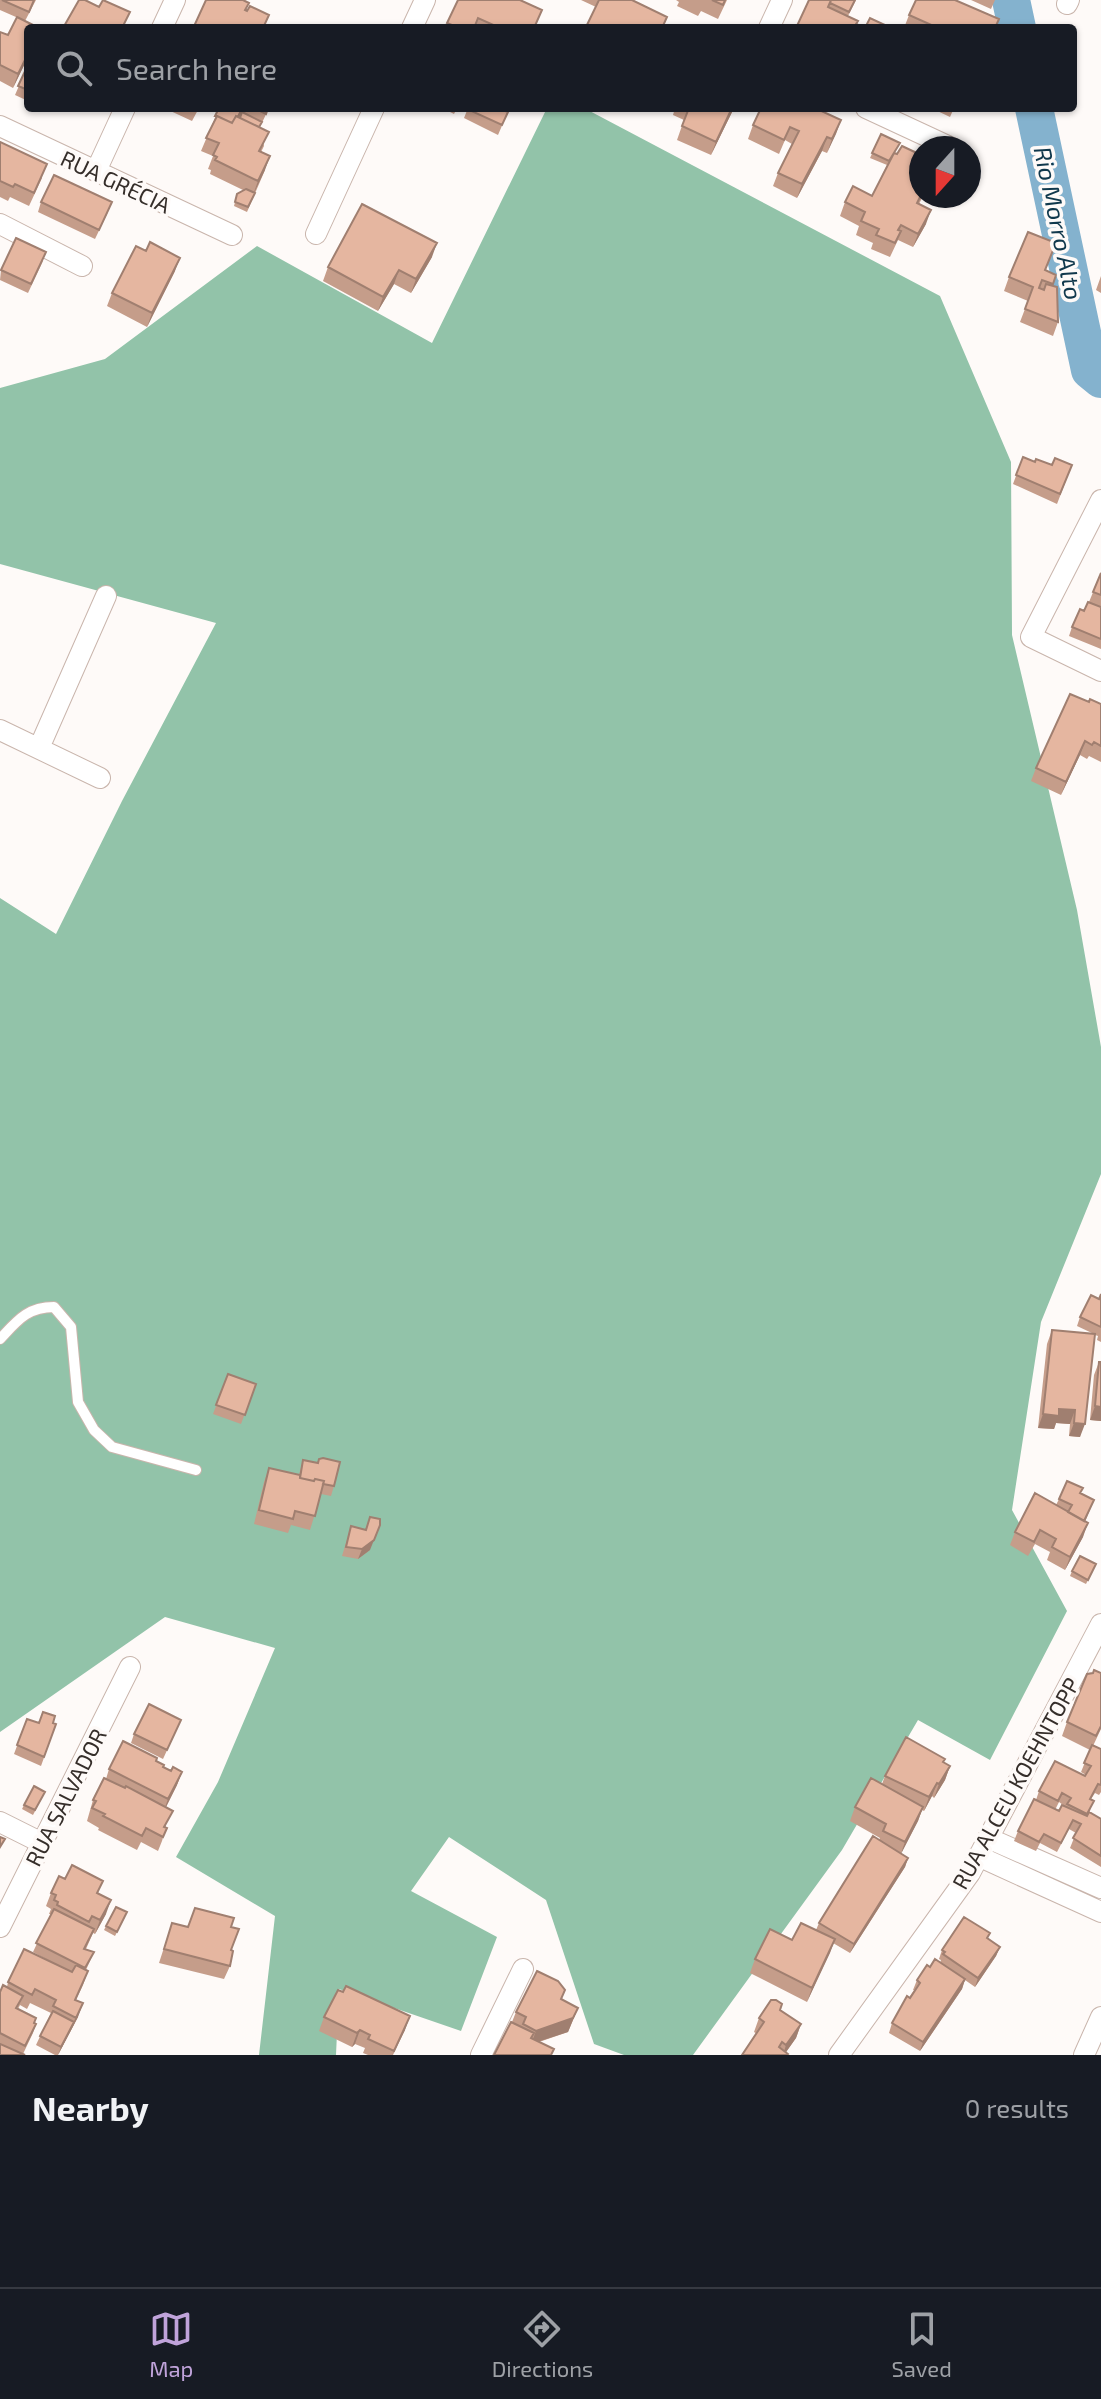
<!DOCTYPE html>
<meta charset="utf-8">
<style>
:root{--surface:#171b24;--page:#20242c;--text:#f1f3f6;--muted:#9ea1a6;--line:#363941;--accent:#c0a3da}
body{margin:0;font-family:"Exo 2",sans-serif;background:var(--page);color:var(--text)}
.compass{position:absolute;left:909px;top:136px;width:72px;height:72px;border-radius:50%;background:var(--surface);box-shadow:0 2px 6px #0004;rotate:201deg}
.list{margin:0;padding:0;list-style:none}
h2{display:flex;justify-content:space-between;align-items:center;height:104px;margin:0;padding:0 32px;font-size:34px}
h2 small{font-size:26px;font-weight:400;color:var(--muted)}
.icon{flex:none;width:44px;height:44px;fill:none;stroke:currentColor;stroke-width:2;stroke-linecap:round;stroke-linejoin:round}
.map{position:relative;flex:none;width:1101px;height:2055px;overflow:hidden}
.search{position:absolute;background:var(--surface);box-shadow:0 2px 6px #0004;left:24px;right:24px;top:24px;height:88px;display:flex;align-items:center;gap:20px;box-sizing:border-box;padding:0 28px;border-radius:8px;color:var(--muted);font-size:30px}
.sheet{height:232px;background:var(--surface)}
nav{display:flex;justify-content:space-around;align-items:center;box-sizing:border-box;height:112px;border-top:2px solid var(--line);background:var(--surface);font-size:22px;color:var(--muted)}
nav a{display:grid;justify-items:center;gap:4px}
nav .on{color:var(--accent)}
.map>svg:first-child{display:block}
.forest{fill:#92c3a9}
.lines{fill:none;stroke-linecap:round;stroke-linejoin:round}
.river{stroke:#84b2ce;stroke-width:38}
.lane-casing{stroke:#c9b5ac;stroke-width:12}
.street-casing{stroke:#c9b5ac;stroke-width:22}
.lane{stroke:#fff;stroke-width:10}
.street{stroke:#fff;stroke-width:20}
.wall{fill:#c59d8a;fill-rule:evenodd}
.shaded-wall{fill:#a07f70}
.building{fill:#e5b6a0;stroke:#a07f70;stroke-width:2}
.labels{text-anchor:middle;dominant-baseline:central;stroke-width:7;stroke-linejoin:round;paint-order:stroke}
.street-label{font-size:22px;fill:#352e2a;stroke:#fefaf8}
.water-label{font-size:24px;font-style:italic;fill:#10384c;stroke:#fefaf8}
</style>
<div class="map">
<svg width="1101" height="2055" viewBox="0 0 1101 2055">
<rect width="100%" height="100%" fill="#fefaf8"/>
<!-- forest -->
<path class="forest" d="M547,108H584L940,296L1011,462L1012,635L1077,910L1101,1047V1174L1041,1322L1012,1510L1067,1611L990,1760L918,1720L842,1850L693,2055H624L594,2044L546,1900L449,1837L411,1891L497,1937L461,2031L339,1989L336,2055H259L275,1916L176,1857L218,1782L275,1648L165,1617L0,1732V898L56,934L122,801L216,623L0,564V388L105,359L257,246L432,343Z"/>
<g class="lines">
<!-- river -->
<path class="river" d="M1011,0L1017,28
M1034,108L1090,370L1101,379"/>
<!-- lane casing -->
<g class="lane-casing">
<path id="lane" d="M0,1339C17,1321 27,1307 54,1307L71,1327L78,1402L94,1430L112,1447L196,1470"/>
</g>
<!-- street casing -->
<g class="street-casing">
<path id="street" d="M1067,4L1069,0
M162,28L175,0
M412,28L425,0
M769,28L782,0
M866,108L952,148
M0,126L232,235
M96,171L125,108
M0,224L82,266
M316,234L374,108
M1101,500L1031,637L1101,671
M0,730L100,778
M39,748L106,596
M0,1822L42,1843
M988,1838L1101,1888
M978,1856L1101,1912
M0,1927L130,1667
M481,2055L523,1969
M839,2055L970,1873L1101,1624
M1084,2055L1101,2017"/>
</g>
<!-- lane -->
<use href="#lane" class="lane"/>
<!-- street -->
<use href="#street" class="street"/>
</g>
<!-- wall -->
<path class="wall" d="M0,0H36L25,21L0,10Z
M458,0L535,28H445Z
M581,0H632L667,17L663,28H586L596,7Z
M676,0H727L718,19L701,11L698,16L677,6L679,2Z
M809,0H856L848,16L858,21L857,24L865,28L870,18L889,27V28H796Z
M971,0H995L991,9Z
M909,15L996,28H904Z
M28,28V57L13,88L0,81V32L8,35Z
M28,65V101L15,95Z
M164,108H199L192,121Z
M215,108H269L260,127L264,146L261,152L265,170L247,212L234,206L237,194L243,190L210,174L211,170L208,169L213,156L201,151L218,111Z
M442,108H457L454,114Z
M468,108L504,121L498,135L464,118Z
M675,108H734L711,155L677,140L684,120L673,115Z
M931,108H954L950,117Z
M841,120L827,153L822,151L797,198L773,186L778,173L792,144L785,140L779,154L748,139L753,125Z
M881,134L895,153L921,196H923L919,204L926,224L913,247L898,240L890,257L871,249L873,243L856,235L859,226L840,216L845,202L872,196L887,165L870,158Z
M0,142L42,178L29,206L10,197L8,201L0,197Z
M41,202L108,212L95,239L38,212Z
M432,257L411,293L394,284L378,311L323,281L328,267Z
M43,261L28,293L0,280L1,270Z
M175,271L147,327L107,306L112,293Z
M1045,271L1056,275L1052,286L1058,322L1053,336L1020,322L1028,301L1004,291L1009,277Z
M1101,276V293L1096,290Z
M1023,457L1035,462L1052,465H1072L1057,504L1013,484Z
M1101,573V649L1069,636L1072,627L1084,611L1089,602Z
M1089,702L1101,704V762L1089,756L1087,759L1080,755L1061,795L1031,781L1036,768Z
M1101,1294V1342L1097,1340L1098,1336L1095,1335L1080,1437L1069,1436L1070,1424L1056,1423L1054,1429L1038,1428L1047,1344L1052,1330L1094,1334L1077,1326L1080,1317L1099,1299Z
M1099,1362H1101V1421L1090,1420L1094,1375Z
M228,1374L256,1384L241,1424L213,1414Z
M303,1460L334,1486L331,1496L321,1494L310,1530L291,1525L288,1533L254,1524L264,1482L269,1468L299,1475Z
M1081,1493L1094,1500L1085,1522L1083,1537L1065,1570L1047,1560L1050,1552L1035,1544L1028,1556L1010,1545L1015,1532L1056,1505L1059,1499Z
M370,1517V1550L358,1559L342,1556L351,1526L365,1530Z
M1096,1564L1086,1584L1070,1576L1072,1571Z
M1101,1673V1729L1093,1746L1101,1749V1792L1099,1795L1095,1793L1091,1799L1090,1812L1101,1819V1867L1070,1848L1076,1833L1069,1829L1057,1852L1040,1843L1036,1851L1014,1841L1018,1831L1036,1800L1039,1791L1085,1776L1086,1775L1081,1772L1090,1750L1062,1736L1067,1722ZM1059,1802L1066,1807L1059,1811L1055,1810Z
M27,1719L39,1723H53L56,1724L41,1766L14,1754Z
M181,1720L163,1759L131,1743L134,1734Z
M945,1759L943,1763L950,1766L945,1780L934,1798L932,1796L924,1811L922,1810L918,1821L901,1853L908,1858L905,1867L850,1953L833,1943L807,2002L750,1973L755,1959L792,1940L816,1930L819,1923L879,1840L880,1838L850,1821L855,1807L882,1784L885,1776Z
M156,1761L163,1767L171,1771L182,1772L177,1785L166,1807V1827L162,1841L158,1851L141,1842L137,1850L98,1830L99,1828L87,1821L93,1800L106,1779L109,1769Z
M45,1792L33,1815L22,1809L24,1805Z
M51,1893L99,1894L106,1914L95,1934L93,1933L86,1949L94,1952L86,1970L88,1971L83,1985L76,2000L78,2017L58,2055H55L36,2045L51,2013L30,2003L27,2009L20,2005L18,2009L36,2024L33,2033L23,2054L0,2055V1992L7,1987L8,1982L57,1965L33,1952L51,1914H49L51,1909L46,1906Z
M125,1917L115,1936L104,1930L106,1926Z
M172,1923L188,1927H231V1950L230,1966L224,1979L159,1963Z
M990,1933L988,1938L1000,1947L996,1956L975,1987L965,1980L962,1989L920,2051L889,2033L892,2023L914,1990H913L917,1980L930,1967L940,1963L941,1960L939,1959L942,1950Z
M562,2000L578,2008L568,2032L539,2042L551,2055L512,2022L516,2012Z
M780,2010L801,2024L796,2038L786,2052L754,2032L759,2018Z
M324,2017L405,2030L393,2055H368L363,2053L365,2048L355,2044L352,2047L319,2031Z"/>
<!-- shaded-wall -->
<path class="shaded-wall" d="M28,54V57L13,88L18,74Z
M732,108H734L711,155L716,142Z
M841,120L836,134L827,153L832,139Z
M827,137L822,151L797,198L802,184Z
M270,156L265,170L253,195L258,181Z
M931,210L926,224L913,247L918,234Z
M437,243L432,257L411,293L416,279Z
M180,258L175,271L147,327L152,313Z
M399,270L394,284L378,311L383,297Z
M1085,741L1080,755L1061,795L1066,782Z
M1095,1406L1101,1407V1421L1090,1420Z
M1059,1409L1075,1410L1070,1424L1056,1423L1054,1429L1038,1428L1043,1414Z
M1074,1423L1085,1424L1080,1437L1069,1436Z
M1088,1523L1083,1537L1065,1570L1070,1557Z
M380,1525L370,1550L358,1559L362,1549Z
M950,1766L945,1780L934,1798L939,1784Z
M182,1772L177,1785L163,1813L168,1799Z
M937,1783L932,1796L924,1811L929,1797Z
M923,1807L918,1821L900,1856L905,1842Z
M908,1858L905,1867L850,1953L854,1944Z
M111,1900L106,1914L95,1934L100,1920Z
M835,1939L830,1953L807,2002L812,1988Z
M1000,1947L996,1956L975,1987L978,1978Z
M965,1979L962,1989L920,2051L923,2042Z
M83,2003L78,2017L58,2055L61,2047Z
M578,2008L568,2032L531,2044L536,2031Z
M410,2016L405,2030L392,2055Z
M801,2024L796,2038L784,2055H783L786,2045Z
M360,2030L355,2044L352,2047L357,2033Z"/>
<!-- building -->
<path class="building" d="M2,0H34L29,12Z
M79,0H85L99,7L103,0L130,12L122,28H63Z
M206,0H243L249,3L245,10L247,11L250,6L269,15L263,28H202L195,24Z
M458,0H520L542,10L534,28H500L478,18L474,28H459L447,23Z
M599,0H632L667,17L662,28H589L586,27Z
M712,0H725L723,5Z
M809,0H831L828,7L858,21L856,24L865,28L870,18L889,27V28H796Z
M831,0H855L849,12L830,3Z
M916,0H955L999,19L995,28H938L909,15Z
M17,17L39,28H28V54L18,74L0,65V32L8,35Z
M28,65V90L18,86Z
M219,108H242L238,117L236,116L232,123L217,116H215Z
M254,108H268L266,114Z
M468,108H498L508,112L502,125L467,109Z
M689,108H732L716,142L682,126Z
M761,108H815L841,120L832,139L827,137L802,184L778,173L799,131L790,127L784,140L753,125Z
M242,112L262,122L259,127L240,118Z
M217,116L232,123L236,116L269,132L259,151L270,156L258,181L215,160L217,157L213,155L219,143L206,138Z
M881,134L900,143L889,161L872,153Z
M0,142L47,164L34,193L15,184L13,187L0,181Z
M902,146L921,155V195L917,203L931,210L918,234L901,225L898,230L901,231L895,243L876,235L879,229L861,221L865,212L845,202L853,186L872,196L894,153L897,154Z
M54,175L112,202L99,230L41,202Z
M246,189L255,193L248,207L235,202L237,194Z
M362,204L437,243L416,279L399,270L383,297L328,267Z
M1028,232L1056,243L1045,270L1056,275L1053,284L1042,280L1039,288L1044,290L1046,284L1057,287L1058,322L1025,309L1033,287L1009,277Z
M16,238L46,252L31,284L1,270Z
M150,242L180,258L152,313L112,293L136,246L146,251Z
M1023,457L1035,462L1036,459L1052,465L1055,458L1072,465L1060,494L1016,475Z
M1101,573V595L1093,592Z
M1088,602L1101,607V639L1072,627L1080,609L1084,611Z
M1070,694L1089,702L1090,699L1101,704V746L1094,742L1092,745L1085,741L1066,782L1036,768Z
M1101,1294V1327L1080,1317L1091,1295L1099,1299Z
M1052,1330L1095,1334L1085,1424L1074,1423L1075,1410L1059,1409V1416L1043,1414Z
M1099,1362H1101V1407L1095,1406Z
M228,1374L256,1384L245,1415L216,1405Z
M323,1458L340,1462L334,1486L323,1484L324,1481L315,1479L314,1481L300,1478L303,1460L318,1463L319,1459Z
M269,1468L300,1475V1478L314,1481L315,1479L324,1481L315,1516L295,1511L293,1519L259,1510Z
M1067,1481L1083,1488L1080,1493L1094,1500L1084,1521L1068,1512L1072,1505L1059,1499Z
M1035,1493L1088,1523L1070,1557L1052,1547L1056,1539L1040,1530L1034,1542L1015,1532Z
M370,1517L380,1519V1525L374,1540L362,1549L346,1547L351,1526L366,1530Z
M1080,1556L1096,1564L1088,1580L1072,1571Z
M1094,1670L1101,1673V1726L1096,1736L1067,1722L1087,1674L1093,1673Z
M149,1704L181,1720L167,1750L134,1734Z
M43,1712L55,1716L53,1723L56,1724L44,1757L17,1745L27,1719L39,1723Z
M906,1737L945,1759L943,1762L950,1766L939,1784L937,1783L929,1797L885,1776Z
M123,1741L157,1758L156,1761L164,1765L163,1767L171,1771L173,1767L182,1772L168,1799L109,1769Z
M1092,1745L1101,1749V1785L1098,1784L1090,1799L1094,1801L1087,1814L1067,1804L1071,1798L1062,1793L1058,1801L1039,1791L1055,1761L1085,1776L1091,1766L1084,1763Z
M104,1778L125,1788L126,1786L173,1811L164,1827L167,1828L163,1837L146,1828L142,1836L103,1816L105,1814L92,1808L96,1801L93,1800Z
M871,1778L923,1807L905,1842L883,1831L886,1824L855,1807Z
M34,1786L45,1792L35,1810L24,1805Z
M1034,1799L1059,1811L1062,1805L1087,1816L1089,1812L1101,1819V1856L1073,1838L1081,1824L1073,1820L1061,1843L1044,1834L1039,1842L1018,1831Z
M873,1836L908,1858L854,1944L819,1923Z
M0,1837L5,1839L0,1847Z
M72,1865L103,1881L97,1893L111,1900L100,1920L92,1916L89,1922L57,1905L58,1902L54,1900L56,1895L51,1893L59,1876L65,1879Z
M116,1907L127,1912L117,1932L106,1926Z
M195,1908L234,1918L231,1927L239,1929L231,1950L233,1951L230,1966L164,1949L172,1923L188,1927Z
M54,1909L94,1929L84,1949L94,1952L85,1968L36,1943Z
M964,1917L990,1933L987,1938L1000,1947L978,1978L943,1954L945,1952L942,1950Z
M801,1923L835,1939L812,1988L755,1959L770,1929L792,1940Z
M24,1949L72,1972L76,1965L88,1971L75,2000L83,2003L76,2018L53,2006L56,2000L35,1989L32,1995L8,1982Z
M935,1959L965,1979L923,2042L892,2023L907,1996L910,1998L920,1983L917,1980L927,1965L930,1967Z
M537,1971L558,1981L565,1990L561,1999L578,2008L573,2018L536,2031L523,2024L526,2017L516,2012Z
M3,1985L23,1996L16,2008L36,2018L34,2023L36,2024L25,2046L0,2033V1992Z
M346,1986L410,2016L394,2051L368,2039L370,2035L360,2030L357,2033L324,2017L338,1990L343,1992Z
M771,2000H776L782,2004L780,2010L801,2024L786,2045L782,2042L779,2047L788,2054L787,2055H742L764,2022L759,2018Z
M53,2011L74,2022L61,2047L40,2036Z
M511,2022L534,2033L531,2038L554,2049L551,2055H494Z
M0,2044L25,2055H0Z"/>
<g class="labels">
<!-- street labels -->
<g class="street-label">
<text transform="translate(116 181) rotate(25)">RUA GRÉCIA</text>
<text transform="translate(1015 1783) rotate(-61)">RUA ALCEU KOEHNTOPP</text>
<text transform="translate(65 1797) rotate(-63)">RUA SALVADOR</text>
</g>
<!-- water labels -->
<g class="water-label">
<text transform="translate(1059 223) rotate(78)">Rio Morro Alto</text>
</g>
</g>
</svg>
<svg class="compass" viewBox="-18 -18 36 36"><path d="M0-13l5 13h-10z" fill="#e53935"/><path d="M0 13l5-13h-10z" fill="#9ea1a6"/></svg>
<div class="search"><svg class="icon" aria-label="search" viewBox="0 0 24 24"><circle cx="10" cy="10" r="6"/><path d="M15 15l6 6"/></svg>Search here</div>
</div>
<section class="sheet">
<h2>Nearby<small>0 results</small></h2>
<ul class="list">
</ul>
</section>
<nav>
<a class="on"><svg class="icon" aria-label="map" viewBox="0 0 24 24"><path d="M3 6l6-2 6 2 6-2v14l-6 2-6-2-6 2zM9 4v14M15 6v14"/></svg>Map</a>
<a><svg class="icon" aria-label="directions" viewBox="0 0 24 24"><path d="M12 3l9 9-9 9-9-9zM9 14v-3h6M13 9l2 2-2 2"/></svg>Directions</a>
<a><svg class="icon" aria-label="saved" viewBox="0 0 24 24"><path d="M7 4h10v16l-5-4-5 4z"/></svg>Saved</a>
</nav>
